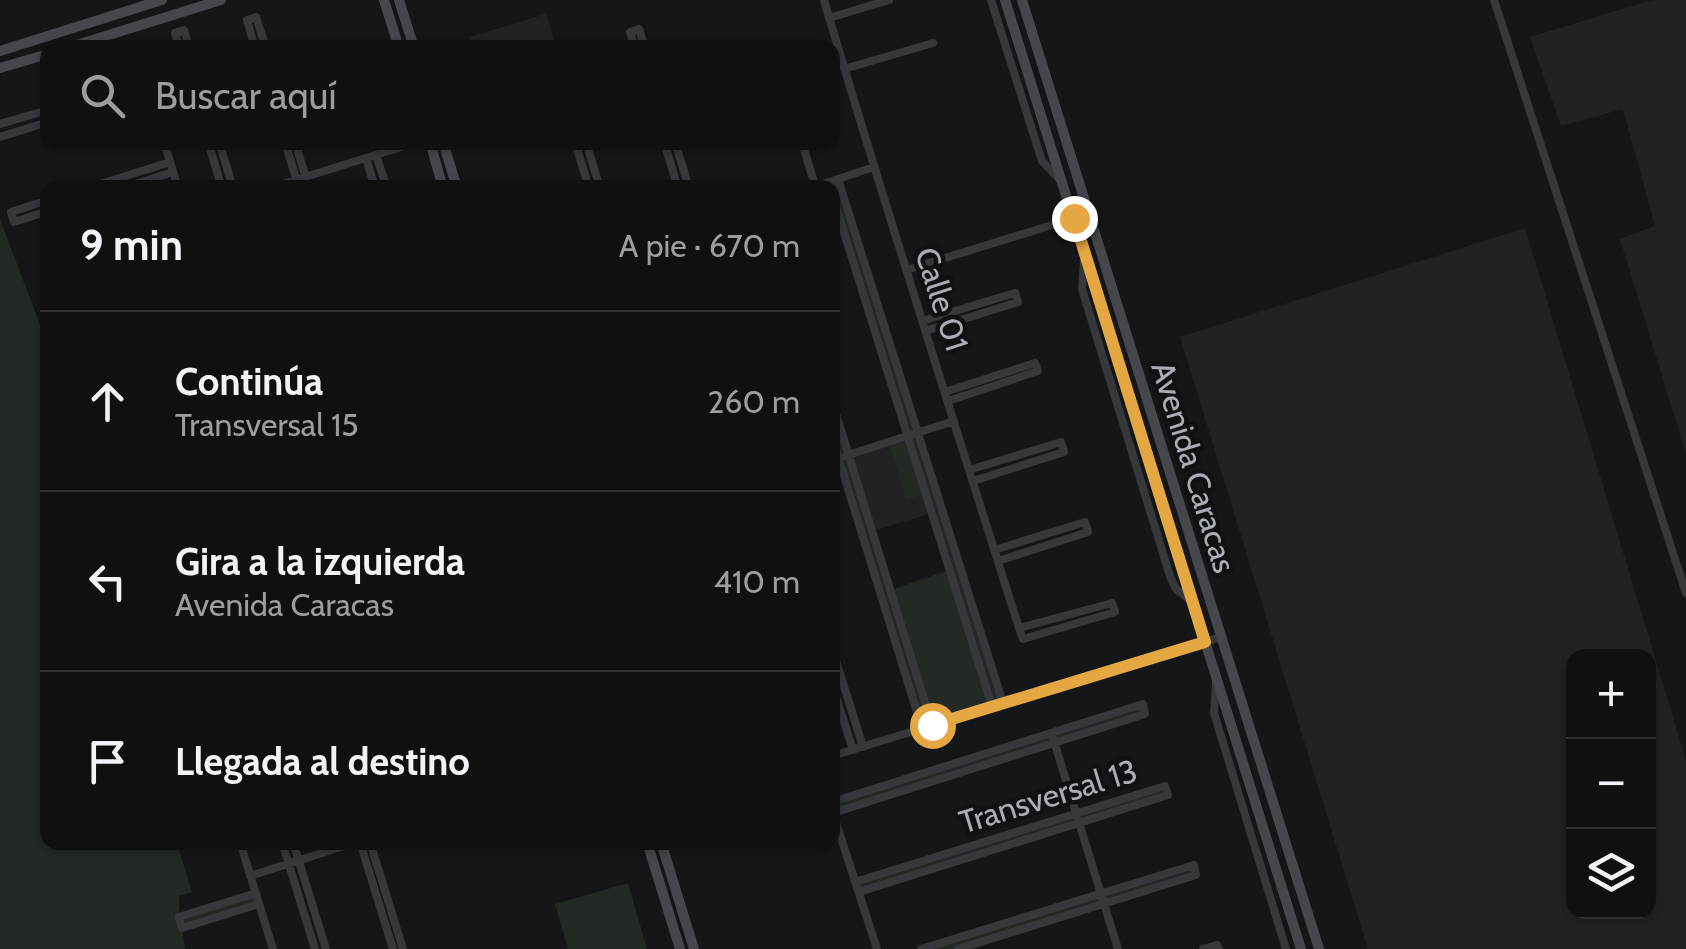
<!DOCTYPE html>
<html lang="es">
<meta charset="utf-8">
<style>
:root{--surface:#101011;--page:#19191a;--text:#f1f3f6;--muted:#9c9d9f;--line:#303031}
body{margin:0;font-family:Cabin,sans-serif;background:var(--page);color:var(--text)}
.controls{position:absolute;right:30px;bottom:30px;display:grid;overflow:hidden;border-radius:20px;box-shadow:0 2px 8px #0004}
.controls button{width:90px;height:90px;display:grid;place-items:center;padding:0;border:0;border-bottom:2px solid var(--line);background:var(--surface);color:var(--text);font:50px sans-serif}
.stop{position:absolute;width:30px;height:30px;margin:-22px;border:8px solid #e4a741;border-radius:50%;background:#fff}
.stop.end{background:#e4a741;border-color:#fff;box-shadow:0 2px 10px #0008}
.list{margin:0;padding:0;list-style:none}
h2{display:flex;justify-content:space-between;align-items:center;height:130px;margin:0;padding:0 40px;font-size:42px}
h2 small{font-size:32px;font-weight:400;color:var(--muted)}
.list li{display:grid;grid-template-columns:65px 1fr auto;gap:30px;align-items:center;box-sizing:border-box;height:180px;padding:0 40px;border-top:2px solid var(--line)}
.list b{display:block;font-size:38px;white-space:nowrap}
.list p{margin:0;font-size:32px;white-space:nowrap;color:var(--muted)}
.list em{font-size:32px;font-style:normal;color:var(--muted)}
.icon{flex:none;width:55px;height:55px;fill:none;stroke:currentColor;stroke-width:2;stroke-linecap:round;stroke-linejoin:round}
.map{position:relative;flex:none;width:1686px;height:949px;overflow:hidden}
.search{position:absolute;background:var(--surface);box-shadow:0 2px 8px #0004;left:40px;top:40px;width:800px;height:110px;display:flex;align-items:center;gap:25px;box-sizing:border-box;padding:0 35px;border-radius:20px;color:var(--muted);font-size:38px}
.panel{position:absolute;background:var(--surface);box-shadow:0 2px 8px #0004;left:40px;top:180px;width:800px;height:670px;border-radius:20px}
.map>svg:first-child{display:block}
.built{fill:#222224;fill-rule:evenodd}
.green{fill:#222a23}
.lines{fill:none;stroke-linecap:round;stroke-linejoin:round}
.street{stroke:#37383c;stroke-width:8}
.secondary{stroke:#45474c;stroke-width:10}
.route{stroke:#e4a741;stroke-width:12}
.labels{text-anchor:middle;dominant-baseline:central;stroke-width:9;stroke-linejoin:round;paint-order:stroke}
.street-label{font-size:32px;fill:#a8adb6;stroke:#101112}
</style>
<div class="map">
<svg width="1686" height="949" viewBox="0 0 1686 949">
<rect width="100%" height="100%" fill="#151617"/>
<!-- built -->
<path class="built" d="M1652,0H1686V454L1620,239L1655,226L1623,109L1561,126L1530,37Z
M546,14L556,47H472L469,37Z
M1525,228L1686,760V949H1368L1180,337ZM1574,656H1648V912H1574Z
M888,442L906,499L926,494L932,513L873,531L849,454Z"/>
<!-- green -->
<path class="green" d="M838,179L1003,703L922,728L833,437V401L891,590L949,570L926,494L906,500L888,442L907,436L829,182Z
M0,219L47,343L48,842L177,843L192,892L179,896V916L256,893L259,904L182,928L185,949H0Z
M1143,704L1145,713L833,812L832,803Z
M1165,786L1168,795L859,892L855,882Z
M1194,865L1196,875L958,949H921Z
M628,883L647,949H568L555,904Z"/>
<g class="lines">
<!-- street -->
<path class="street" d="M824,0C886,210 953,419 1019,628L1023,639L1115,612L1112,603L1019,628
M991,0L1042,161L1060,180
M1494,0L1686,593
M829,18L889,0
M771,45L772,48
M179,48L175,33L184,30L189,48
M255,48L247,20L256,17L266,48
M635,48L630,32L639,29L645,48
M844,69L933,43
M0,124L48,110
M0,137L48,122
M164,142L178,188
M208,142L222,188
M219,142L233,188
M285,142L299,188
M295,142L309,188
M575,142L589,188
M586,142L600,188
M664,142L678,188
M675,142L689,188
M802,142L815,186
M376,155L387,188
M366,158L375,188
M838,179L1003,703
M88,188L170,162
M123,188L173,172
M270,188L417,142
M811,188L874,167
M832,194L992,706
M48,200L11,212L14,222L48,211
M1084,261L1082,289L1170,576L1176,589L1193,602
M906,270L1088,214
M922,321L1015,293L1018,302L925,331
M945,392L1035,363L1038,371L948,401
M832,401L932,725
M832,437L922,728
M832,460L954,421
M969,470L1061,442L1064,452L973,481
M994,550L1085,522L1088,532L998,561
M832,648L863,747
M1216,683L1214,713L1286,949
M832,684L853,750
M1053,738L1118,949
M832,756L1221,637
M832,802L1143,704L1145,714L833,813
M832,810L877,949
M240,842L273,949
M282,842L315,949
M293,842L326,949
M360,842L393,949
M370,842L403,949
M694,844L698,842
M250,876L356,842
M855,882L1165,786L1168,795L859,892
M256,893L179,917L182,928L259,904
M921,949L1194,865L1196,875L958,949
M1203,949L1217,945L1219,949"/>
<!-- secondary -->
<path class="secondary" d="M384,0L399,48
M399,0L414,48
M1005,0L1301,949
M1022,0L1319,949
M67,48L221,0
M0,51L162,0
M0,68L48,54
M430,142L443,188
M443,142L457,188
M647,842L680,949
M661,842L694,949"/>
</g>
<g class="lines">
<!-- route -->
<path class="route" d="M932,725L1205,642L1074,218"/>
</g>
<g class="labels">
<!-- street labels -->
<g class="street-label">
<text transform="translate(942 299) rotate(72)">Calle 01</text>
<text transform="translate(1194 467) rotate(73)">Avenida Caracas</text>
<text transform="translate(1048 796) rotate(-17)">Transversal 13</text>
</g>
</g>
</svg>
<div class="controls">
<button>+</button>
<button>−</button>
<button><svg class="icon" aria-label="layers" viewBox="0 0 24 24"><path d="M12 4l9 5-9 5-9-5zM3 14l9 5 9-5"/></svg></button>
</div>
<div class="stop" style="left:932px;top:725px"></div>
<div class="stop end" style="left:1074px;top:218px"></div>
<div class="search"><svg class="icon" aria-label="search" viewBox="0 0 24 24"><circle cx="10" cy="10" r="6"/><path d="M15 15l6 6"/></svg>Buscar aquí</div>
<section class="panel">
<h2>9 min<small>A pie · 670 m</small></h2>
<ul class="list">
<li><svg class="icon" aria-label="ahead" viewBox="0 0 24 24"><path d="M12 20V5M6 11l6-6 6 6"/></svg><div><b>Continúa</b><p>Transversal 15</p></div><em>260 m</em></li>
<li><svg class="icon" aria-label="left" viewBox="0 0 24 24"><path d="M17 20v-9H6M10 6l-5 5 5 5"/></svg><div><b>Gira a la izquierda</b><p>Avenida Caracas</p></div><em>410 m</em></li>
<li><svg class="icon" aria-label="arrive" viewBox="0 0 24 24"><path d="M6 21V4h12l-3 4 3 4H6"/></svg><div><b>Llegada al destino</b></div></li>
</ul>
</section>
</div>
